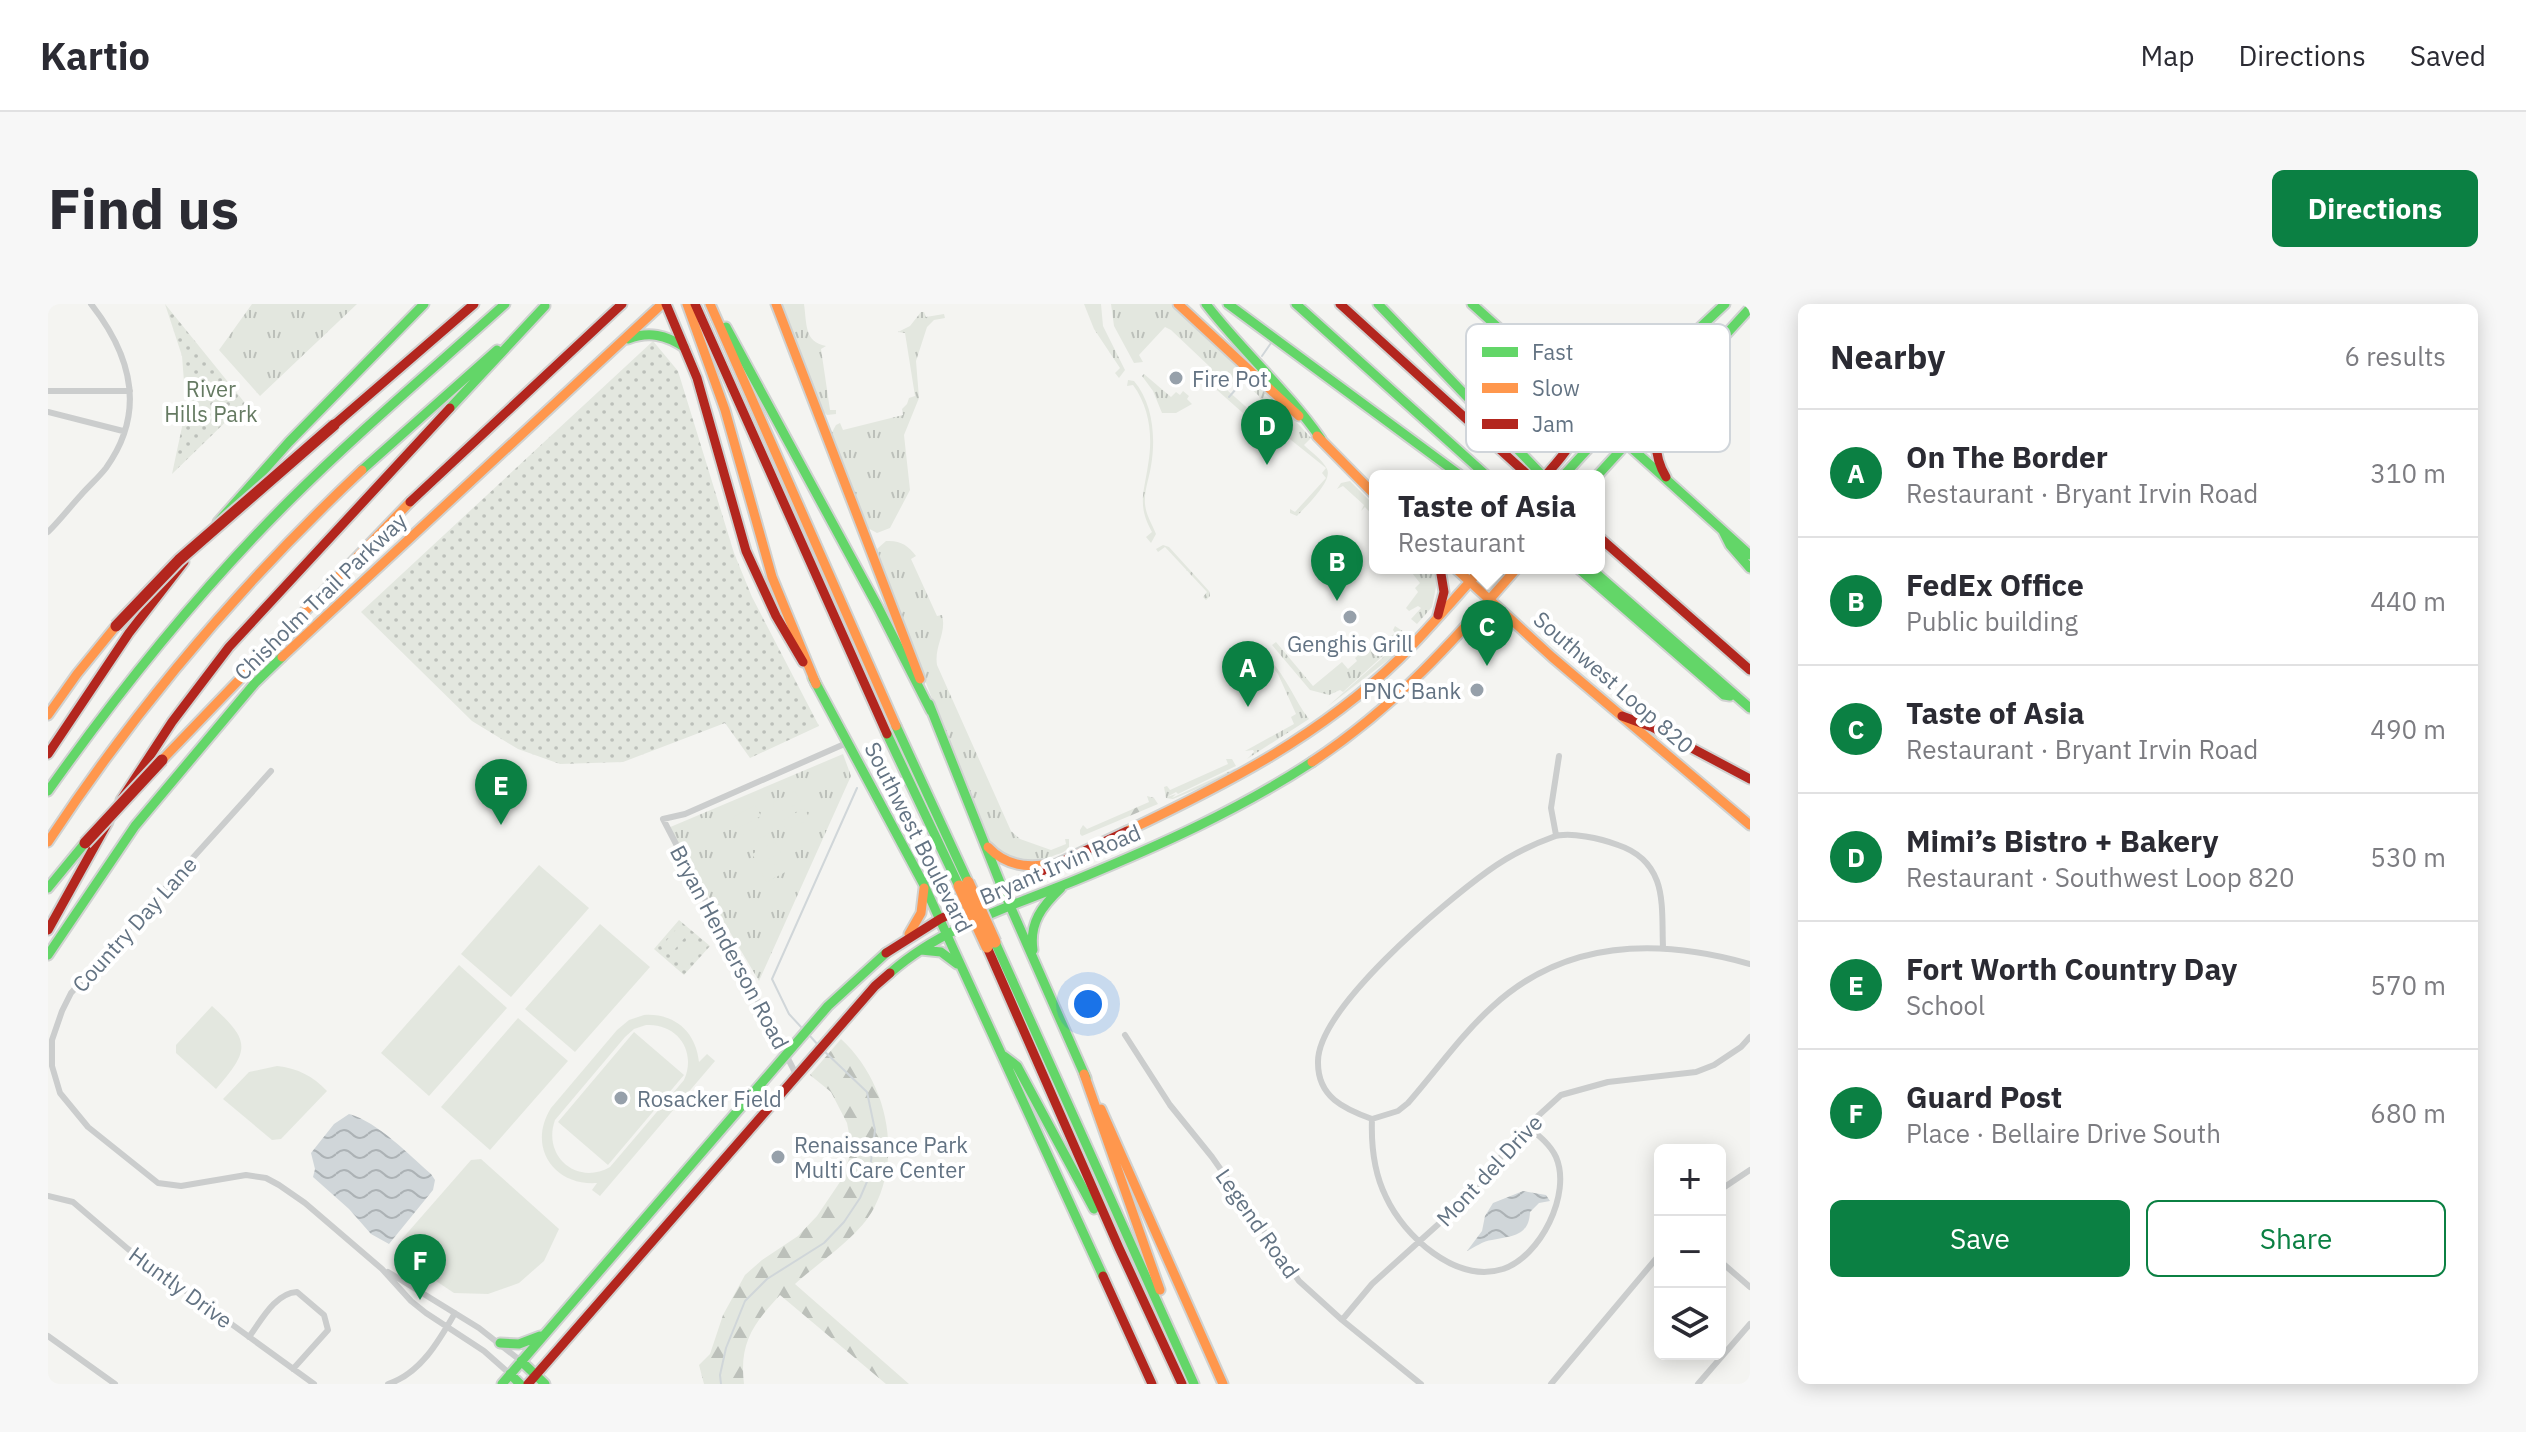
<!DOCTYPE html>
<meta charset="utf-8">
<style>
:root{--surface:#fff;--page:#f7f7f7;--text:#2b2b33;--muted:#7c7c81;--line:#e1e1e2;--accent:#0b8043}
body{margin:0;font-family:"IBM Plex Sans",sans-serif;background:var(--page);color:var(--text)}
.controls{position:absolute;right:24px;bottom:24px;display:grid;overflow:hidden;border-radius:12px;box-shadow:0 4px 20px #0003}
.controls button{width:72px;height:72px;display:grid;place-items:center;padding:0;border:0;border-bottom:2px solid var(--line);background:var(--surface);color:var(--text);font:40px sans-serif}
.you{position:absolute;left:1040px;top:700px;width:28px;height:28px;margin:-20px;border:6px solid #fff;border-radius:50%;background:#1a73e8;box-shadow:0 0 0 12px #1a73e833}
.badge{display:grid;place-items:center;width:52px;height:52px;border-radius:50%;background:var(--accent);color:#fff;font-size:26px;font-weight:700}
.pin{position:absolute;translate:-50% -66px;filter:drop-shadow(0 2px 4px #0008)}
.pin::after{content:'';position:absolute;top:42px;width:28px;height:24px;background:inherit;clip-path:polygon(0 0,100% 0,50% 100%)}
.popup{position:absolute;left:1321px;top:166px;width:236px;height:104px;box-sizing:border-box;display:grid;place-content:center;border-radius:12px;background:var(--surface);filter:drop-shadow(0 2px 6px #0005);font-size:26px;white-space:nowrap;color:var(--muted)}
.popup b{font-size:30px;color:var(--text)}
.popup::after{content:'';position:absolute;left:50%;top:100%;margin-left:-16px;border:16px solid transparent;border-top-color:var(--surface)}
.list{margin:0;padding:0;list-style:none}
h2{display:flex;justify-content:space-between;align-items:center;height:104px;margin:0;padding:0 32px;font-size:34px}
h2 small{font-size:26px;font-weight:400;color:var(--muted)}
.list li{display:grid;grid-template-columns:52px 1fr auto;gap:24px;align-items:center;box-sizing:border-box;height:128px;padding:0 32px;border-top:2px solid var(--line)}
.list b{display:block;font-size:30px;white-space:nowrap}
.list p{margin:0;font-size:26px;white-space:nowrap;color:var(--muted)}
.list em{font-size:26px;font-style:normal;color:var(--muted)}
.actions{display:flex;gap:16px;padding:24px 32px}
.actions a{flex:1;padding:18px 0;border:2px solid var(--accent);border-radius:12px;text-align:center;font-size:28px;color:var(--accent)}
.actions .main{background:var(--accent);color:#fff}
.icon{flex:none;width:44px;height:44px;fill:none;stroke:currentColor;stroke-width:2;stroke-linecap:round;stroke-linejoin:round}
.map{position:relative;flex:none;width:1702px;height:1080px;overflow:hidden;border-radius:12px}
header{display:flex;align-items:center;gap:48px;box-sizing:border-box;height:112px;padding:0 40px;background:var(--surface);border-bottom:2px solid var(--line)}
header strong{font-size:38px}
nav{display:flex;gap:44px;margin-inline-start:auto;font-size:28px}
.intro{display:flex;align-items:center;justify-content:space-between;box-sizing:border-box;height:192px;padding:0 48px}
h1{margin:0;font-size:56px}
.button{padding:20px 36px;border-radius:12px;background:var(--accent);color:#fff;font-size:28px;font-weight:700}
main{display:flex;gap:48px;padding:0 48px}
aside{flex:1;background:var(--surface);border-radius:12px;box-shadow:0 4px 20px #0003}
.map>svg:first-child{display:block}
.grass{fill:url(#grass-tufts)}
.forest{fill:url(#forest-firs)}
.park{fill:url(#park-dots)}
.garden{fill:#e3e7df;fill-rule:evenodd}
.water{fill:url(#water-waves)}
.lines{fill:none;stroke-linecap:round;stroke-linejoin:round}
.stream{stroke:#d0d6d9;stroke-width:2}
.fast-casing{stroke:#d0d2d1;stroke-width:13}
.slow-casing{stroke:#d0d2d1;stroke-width:13}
.jam-casing{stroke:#d0d2d1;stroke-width:13}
.street{stroke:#cbcdcd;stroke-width:6}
.fast{stroke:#63d668;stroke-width:9}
.slow{stroke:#ff974d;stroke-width:9}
.jam{stroke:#b3261e;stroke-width:9}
.slow-bridge-casing{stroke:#d0d1d0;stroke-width:15;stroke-linecap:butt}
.jam-bridge-casing{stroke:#d0d1d0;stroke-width:15;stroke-linecap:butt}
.slow-bridge{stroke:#ff974d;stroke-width:11}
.jam-bridge{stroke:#b3261e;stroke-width:11}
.poi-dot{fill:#96a0aa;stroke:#fff;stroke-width:3}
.labels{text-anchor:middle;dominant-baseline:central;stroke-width:8;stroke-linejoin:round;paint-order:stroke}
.poi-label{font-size:22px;fill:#637383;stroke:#fff;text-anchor:start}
.park-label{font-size:22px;fill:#657a62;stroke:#fff}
.street-label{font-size:22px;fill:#637383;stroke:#fff}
.key{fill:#fff;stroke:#d0d5da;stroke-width:2}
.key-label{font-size:22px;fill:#637383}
</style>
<header>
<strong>Kartio</strong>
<nav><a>Map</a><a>Directions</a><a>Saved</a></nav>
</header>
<div class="intro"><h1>Find us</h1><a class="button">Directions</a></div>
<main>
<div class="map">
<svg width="1702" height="1080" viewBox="0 0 1702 1080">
<defs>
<pattern id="grass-tufts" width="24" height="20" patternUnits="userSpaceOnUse" patternTransform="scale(2)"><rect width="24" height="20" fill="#e3e7df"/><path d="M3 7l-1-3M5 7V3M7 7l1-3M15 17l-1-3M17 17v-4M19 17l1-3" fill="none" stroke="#bcc0ba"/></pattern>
<pattern id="forest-firs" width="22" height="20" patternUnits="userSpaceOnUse" patternTransform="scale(2)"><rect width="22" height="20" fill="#e3e7df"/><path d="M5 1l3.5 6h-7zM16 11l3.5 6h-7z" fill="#bcc0ba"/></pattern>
<pattern id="park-dots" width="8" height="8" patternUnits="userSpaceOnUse" patternTransform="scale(2)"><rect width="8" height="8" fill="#e3e7df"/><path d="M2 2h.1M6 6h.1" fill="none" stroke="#bcc0ba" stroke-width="1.8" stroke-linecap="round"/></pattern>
<pattern id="water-waves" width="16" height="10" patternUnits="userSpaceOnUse" patternTransform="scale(2)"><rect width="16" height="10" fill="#d0d6d9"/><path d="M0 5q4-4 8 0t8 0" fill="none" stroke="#acb2b5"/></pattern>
</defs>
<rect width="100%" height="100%" fill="#f4f4f1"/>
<!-- grass -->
<path class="grass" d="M204,0H309L212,92L171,46Z
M731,0H756C759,20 756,38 778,42L773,45L782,106H788V110L779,111L772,105Z
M1036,0H1053L1055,22L1077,66L1071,74L1067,69L1072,64L1046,25Z
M1063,0H1123C1171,43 1220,85 1263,134L1256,141C1263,148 1275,156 1279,165C1285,177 1258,202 1249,212L1242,209V205L1247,208L1278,174L1274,169L1278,164L1233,128L1226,124L1223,129L1214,127L1207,120V111L1214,101L1211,92L1190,73L1179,86L1205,109V118L1169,86L1161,62L1123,26L1117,23L1091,51L1095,58L1086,59L1066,22Z
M873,8H876L878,13L896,10L897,14L886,16L879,23L868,57L871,94L856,131L862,186L842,224L829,229L818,223L783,130L788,121L792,119L795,126L855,111L854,105L859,100L861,94L867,92L857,29L850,28L862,22Z
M1096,70L1123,93L1128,88L1132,91L1135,87L1141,92L1139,95L1144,100L1128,109H1114L1105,87L1094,72Z
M1080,76L1086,77C1105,99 1108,134 1103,162C1101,175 1096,187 1097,200C1098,211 1104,220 1108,230L1103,239L1098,233L1104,228C1089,201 1096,189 1100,161C1105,133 1102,104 1085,81L1079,82Z
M1302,177L1327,202V214L1317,203L1313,207L1316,201L1295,182L1289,185L1293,179Z
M838,237C852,236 860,241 868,252L863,255L889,312L894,311C899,329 886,342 889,361L963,527L972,535L1003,546L1018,540L1017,535H1021V543C1015,550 1012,549 1005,552C1001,553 997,557 993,558C973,563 952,554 940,537L829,254V245Z
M1115,241L1121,243L1161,287L1162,292L1158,296L1155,293L1159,288L1117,243L1110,248L1108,245Z
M1360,264H1389L1393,276L1389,278L1384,303L1369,320L1363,315L1373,304L1370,302L1361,307L1358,304L1370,288L1367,284L1372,279Z
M1347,322L1359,330L1295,388L1292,386L1281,391L1262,386L1224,341L1228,338L1265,382L1294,358L1300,365L1309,357L1307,354L1323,341L1327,345L1347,329L1345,326Z
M1359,332V338L1344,353L1279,403Z
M1212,347C1236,365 1244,393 1261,415L1199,455L1206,448L1205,446L1197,447L1246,420L1243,413L1248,410L1230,370L1213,349L1207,353L1205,351Z
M795,450L803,472L711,677L620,524Z
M1178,455H1184L1188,462L1130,490L1128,488L1119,493L1128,490L1124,494L1188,464L1185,470L1125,495L1118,494L1116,483L1119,482L1122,486L1180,460Z"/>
<!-- forest -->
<path class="forest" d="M1099,492L1106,494L1110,500L1034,532L1032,530V526L1035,521L1039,525L1101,498Z
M793,735C838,776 855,849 826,904C811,933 771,958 747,980L861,1080H838L732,991C705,1020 691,1039 696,1080H656L651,1061L662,1050L675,1011L697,971L714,956L750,932L769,912L794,875L804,845L799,819L783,788L762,771Z"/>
<!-- park -->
<path class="park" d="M117,0L197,99L124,170L138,104L134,52Z
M605,37L630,67L686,249L704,293L771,422L702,454L677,419L575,458L512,460L470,445L424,417L313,308Z
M631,616L662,642L636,671L606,645Z"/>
<!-- garden -->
<path class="garden" d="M747,487L753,498L730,509L724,499Z
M707,501L713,512L690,524L685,513Z
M756,504L762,515L739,526L734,517Z
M717,519L722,529L699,541L694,531Z
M727,538L733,549L710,560L704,550Z
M736,556L741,566L719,578L713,568Z
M491,561L541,604L463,693L413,650Z
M552,620L602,663L527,748L477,705Z
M630,623L639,631L622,651L613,643Z
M645,636L654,644L637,664L628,657Z
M411,661L459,704L381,792L333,749Z
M164,702C203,737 202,746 168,785L128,749V741Z
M596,711C627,709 648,728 651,758L659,750L667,757L552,892L544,886L549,879C505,882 479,842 503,804L569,726L581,716ZM598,721C629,719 649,747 636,776L562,863C529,882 494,852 507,816L577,733L586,725Z
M470,714L520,757L442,846L393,803Z
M586,728L636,771L560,861L510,818Z
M229,762C249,764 265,772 279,787L233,835L224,836L175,795L201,768Z
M433,855L511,925L496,957L471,979L440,990L406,989L382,973L362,952L354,935L423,856Z"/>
<!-- water -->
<path class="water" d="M301,810C330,818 361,851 383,870L387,876L385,886L341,940L323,930L301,905L265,873L267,865L263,849L286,820Z
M1475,887L1498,891L1502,897L1491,899L1482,908C1481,933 1463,932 1444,936C1435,937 1427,943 1419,947L1434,927L1437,912L1445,899Z"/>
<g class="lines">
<!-- stream -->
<path class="stream" d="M1214,52L1223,39
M1181,93L1195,77
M754,724L741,710L724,675L809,484
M762,732L771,742
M673,1080L672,1071L678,1044L697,997L719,975L776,939L796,918L812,894L821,873L827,826L819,788L775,746"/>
<!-- fast casing -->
<g class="fast-casing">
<path id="fast" d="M1158,0C1194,47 1239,86 1273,135
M1180,0L1413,172
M1248,0L1439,172
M1330,0L1495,172
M1424,0L1702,251
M678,23L830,303L883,407
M580,35C601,27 618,31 636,43
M1523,88L1556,91L1595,81
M402,104L497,2
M314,166L449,46
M1515,172L1644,31L1677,0
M1549,172L1702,4
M170,218L241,138L376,0
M1675,227L1682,241L1702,264
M1530,264L1676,391L1682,392
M1542,264L1702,404
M765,374L876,581L1055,972
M881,400L955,586L1038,774
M848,422L920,578
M839,430L911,582
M0,487C73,384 152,286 241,197C310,128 385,65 457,0
M0,584L37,539
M947,638L1146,1080
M873,646L893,648L909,660
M985,646C981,619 994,602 1013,584
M0,651L87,522L207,379L234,353
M842,669C894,623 964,602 1028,576C1110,542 1189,507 1264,458
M956,752L969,762L1046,905
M452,1039L471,1040L492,1032
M473,1057L497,1080
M462,1070L472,1080
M454,1080L780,702L838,649"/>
</g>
<!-- slow casing -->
<g class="slow-casing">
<path id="slow" d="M639,0L677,106L724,273L768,380
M662,0L848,422
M728,0L872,375
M1130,0L1251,112
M1269,132L1327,191
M1407,264L1504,353L1702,521
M234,353L614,0
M0,411L29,370L68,322
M114,456L362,198
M1264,458C1347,403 1405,338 1469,264
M1079,527C1178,480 1272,432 1352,354C1380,326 1407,294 1434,264
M0,538C90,401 195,278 314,166
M940,543C955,559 973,564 995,561
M861,630L873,609L876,584
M1036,770L1112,986
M1053,805L1175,1080"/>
</g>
<!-- jam casing -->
<g class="jam-casing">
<path id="jam" d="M618,0L649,74L698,247L728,312L755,358
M647,0L839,430
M1292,0L1481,172
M1613,103C1607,128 1604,150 1618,173
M286,121L426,0
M1497,172C1519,147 1537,129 1524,94
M362,198L574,0
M1551,233L1702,366
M1390,311L1396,288L1392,264
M1574,412L1604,423L1702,475
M0,450L81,329L136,258
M73,496L124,418L181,343L402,104
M0,626L60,518
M939,643L1071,944L1134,1080
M838,649L892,615L1079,527
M1055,972L1104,1080
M480,1080L827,682L842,669"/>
</g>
<!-- street -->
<path class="street" d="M0,87H82
M0,108L75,127
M0,228C12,216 22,203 33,191C41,182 51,173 58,164C99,107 83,51 43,0
M223,467L23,689L14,707L4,736V762L12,789L40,823L110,879L133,882L198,871L218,874L231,881L257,899L334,965L363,997L378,1009L436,1047L462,1070
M1508,531L1503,504L1511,452
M1077,731L1122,801L1164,853L1251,977L1294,1016L1373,1080
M749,772L615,515L637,510L801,438
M1324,815C1296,805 1270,793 1270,759C1268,705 1397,598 1440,567C1459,553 1483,541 1505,533C1521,527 1554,535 1570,541C1588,547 1602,558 1609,577C1616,596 1614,622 1615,643
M1324,815L1350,807L1360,799C1388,767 1413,731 1444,703C1517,635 1611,634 1702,660
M1324,815C1323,842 1326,869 1338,893C1356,932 1408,980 1455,965C1492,953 1524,890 1508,853C1502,840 1490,831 1479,822
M1672,886L1702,866
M0,892L25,898L80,945L266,1080
M1672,957L1702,983
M340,968L431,1024L473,1057
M1294,1016L1324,980L1415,898L1479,822L1513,791L1560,778L1648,768L1666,761L1693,743L1702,733
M0,1032L67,1080
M201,1033C213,1017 227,989 249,988L276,1011L280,1026L245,1065
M340,1080C372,1070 391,1037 407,1009
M1503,1080L1612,950
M1650,1080L1702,1020"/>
<!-- fast -->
<use href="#fast" class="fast"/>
<!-- slow -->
<use href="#slow" class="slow"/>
<!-- jam -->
<use href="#jam" class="jam"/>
<!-- slow-bridge casing -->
<g class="slow-bridge-casing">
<path id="slow-bridge" d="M920,578L947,638
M911,582L939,643"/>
</g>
<!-- jam-bridge casing -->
<g class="jam-bridge-casing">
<path id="jam-bridge" d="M68,322L131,256L286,121
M37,539L114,456"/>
</g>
<!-- slow-bridge -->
<use href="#slow-bridge" class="slow-bridge"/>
<!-- jam-bridge -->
<use href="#jam-bridge" class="jam-bridge"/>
</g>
<!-- markers -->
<g class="poi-dot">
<circle cx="1128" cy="74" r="8"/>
<circle cx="1302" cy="313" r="8"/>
<circle cx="1429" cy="386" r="8"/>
<circle cx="573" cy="794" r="8"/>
<circle cx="730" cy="853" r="8"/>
</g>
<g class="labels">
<!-- poi labels -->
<g class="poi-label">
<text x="1144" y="74">Fire Pot</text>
<text x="1302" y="339" text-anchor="middle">Genghis Grill</text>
<text x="1413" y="386" text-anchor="end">PNC Bank</text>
<text x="589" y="794">Rosacker Field</text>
<text x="746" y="840">Renaissance Park<tspan x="746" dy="25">Multi Care Center</tspan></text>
</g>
<!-- park labels -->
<g class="park-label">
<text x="163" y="84">River<tspan x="163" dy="25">Hills Park</tspan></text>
</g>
<!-- street labels -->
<g class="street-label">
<text transform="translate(272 292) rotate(-44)">Chisholm Trail Parkway</text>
<text transform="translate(1566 378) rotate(41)">Southwest Loop 820</text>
<text transform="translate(871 533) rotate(63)">Southwest Boulevard</text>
<text transform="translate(1012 560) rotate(-23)">Bryant Irvin Road</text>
<text transform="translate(86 620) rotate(-48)">Country Day Lane</text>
<text transform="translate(682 643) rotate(62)">Bryan Henderson Road</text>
<text transform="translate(1441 866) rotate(-47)">Mont del Drive</text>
<text transform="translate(1210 919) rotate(55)">Legend Road</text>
<text transform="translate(133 983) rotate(36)">Huntly Drive</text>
</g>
</g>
<!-- legend -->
<rect x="1418" y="20" width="264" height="128" rx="12" class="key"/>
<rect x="1434" y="43" width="36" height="10" fill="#63d668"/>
<rect x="1434" y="79" width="36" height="10" fill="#ff974d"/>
<rect x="1434" y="115" width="36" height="10" fill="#b3261e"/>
<g class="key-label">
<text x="1484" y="56">Fast</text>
<text x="1484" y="92">Slow</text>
<text x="1484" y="128">Jam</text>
</g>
</svg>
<div class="controls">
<button>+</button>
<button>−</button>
<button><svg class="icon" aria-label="layers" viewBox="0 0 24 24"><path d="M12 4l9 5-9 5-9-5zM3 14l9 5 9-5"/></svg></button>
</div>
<div class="you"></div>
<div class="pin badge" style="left:1200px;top:403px">A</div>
<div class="pin badge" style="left:1289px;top:297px">B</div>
<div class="pin badge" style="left:1439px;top:362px">C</div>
<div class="popup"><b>Taste of Asia</b>Restaurant</div>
<div class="pin badge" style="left:1219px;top:161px">D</div>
<div class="pin badge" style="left:453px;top:521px">E</div>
<div class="pin badge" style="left:372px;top:996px">F</div>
</div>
<aside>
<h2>Nearby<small>6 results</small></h2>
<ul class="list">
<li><span class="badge">A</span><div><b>On The Border</b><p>Restaurant · Bryant Irvin Road</p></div><em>310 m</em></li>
<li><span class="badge">B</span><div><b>FedEx Office</b><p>Public building</p></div><em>440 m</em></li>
<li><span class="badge">C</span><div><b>Taste of Asia</b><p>Restaurant · Bryant Irvin Road</p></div><em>490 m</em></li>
<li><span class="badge">D</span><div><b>Mimi’s Bistro + Bakery</b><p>Restaurant · Southwest Loop 820</p></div><em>530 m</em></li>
<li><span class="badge">E</span><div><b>Fort Worth Country Day</b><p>School</p></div><em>570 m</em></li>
<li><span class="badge">F</span><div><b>Guard Post</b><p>Place · Bellaire Drive South</p></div><em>680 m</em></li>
</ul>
<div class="actions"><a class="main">Save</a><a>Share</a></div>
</aside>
</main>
